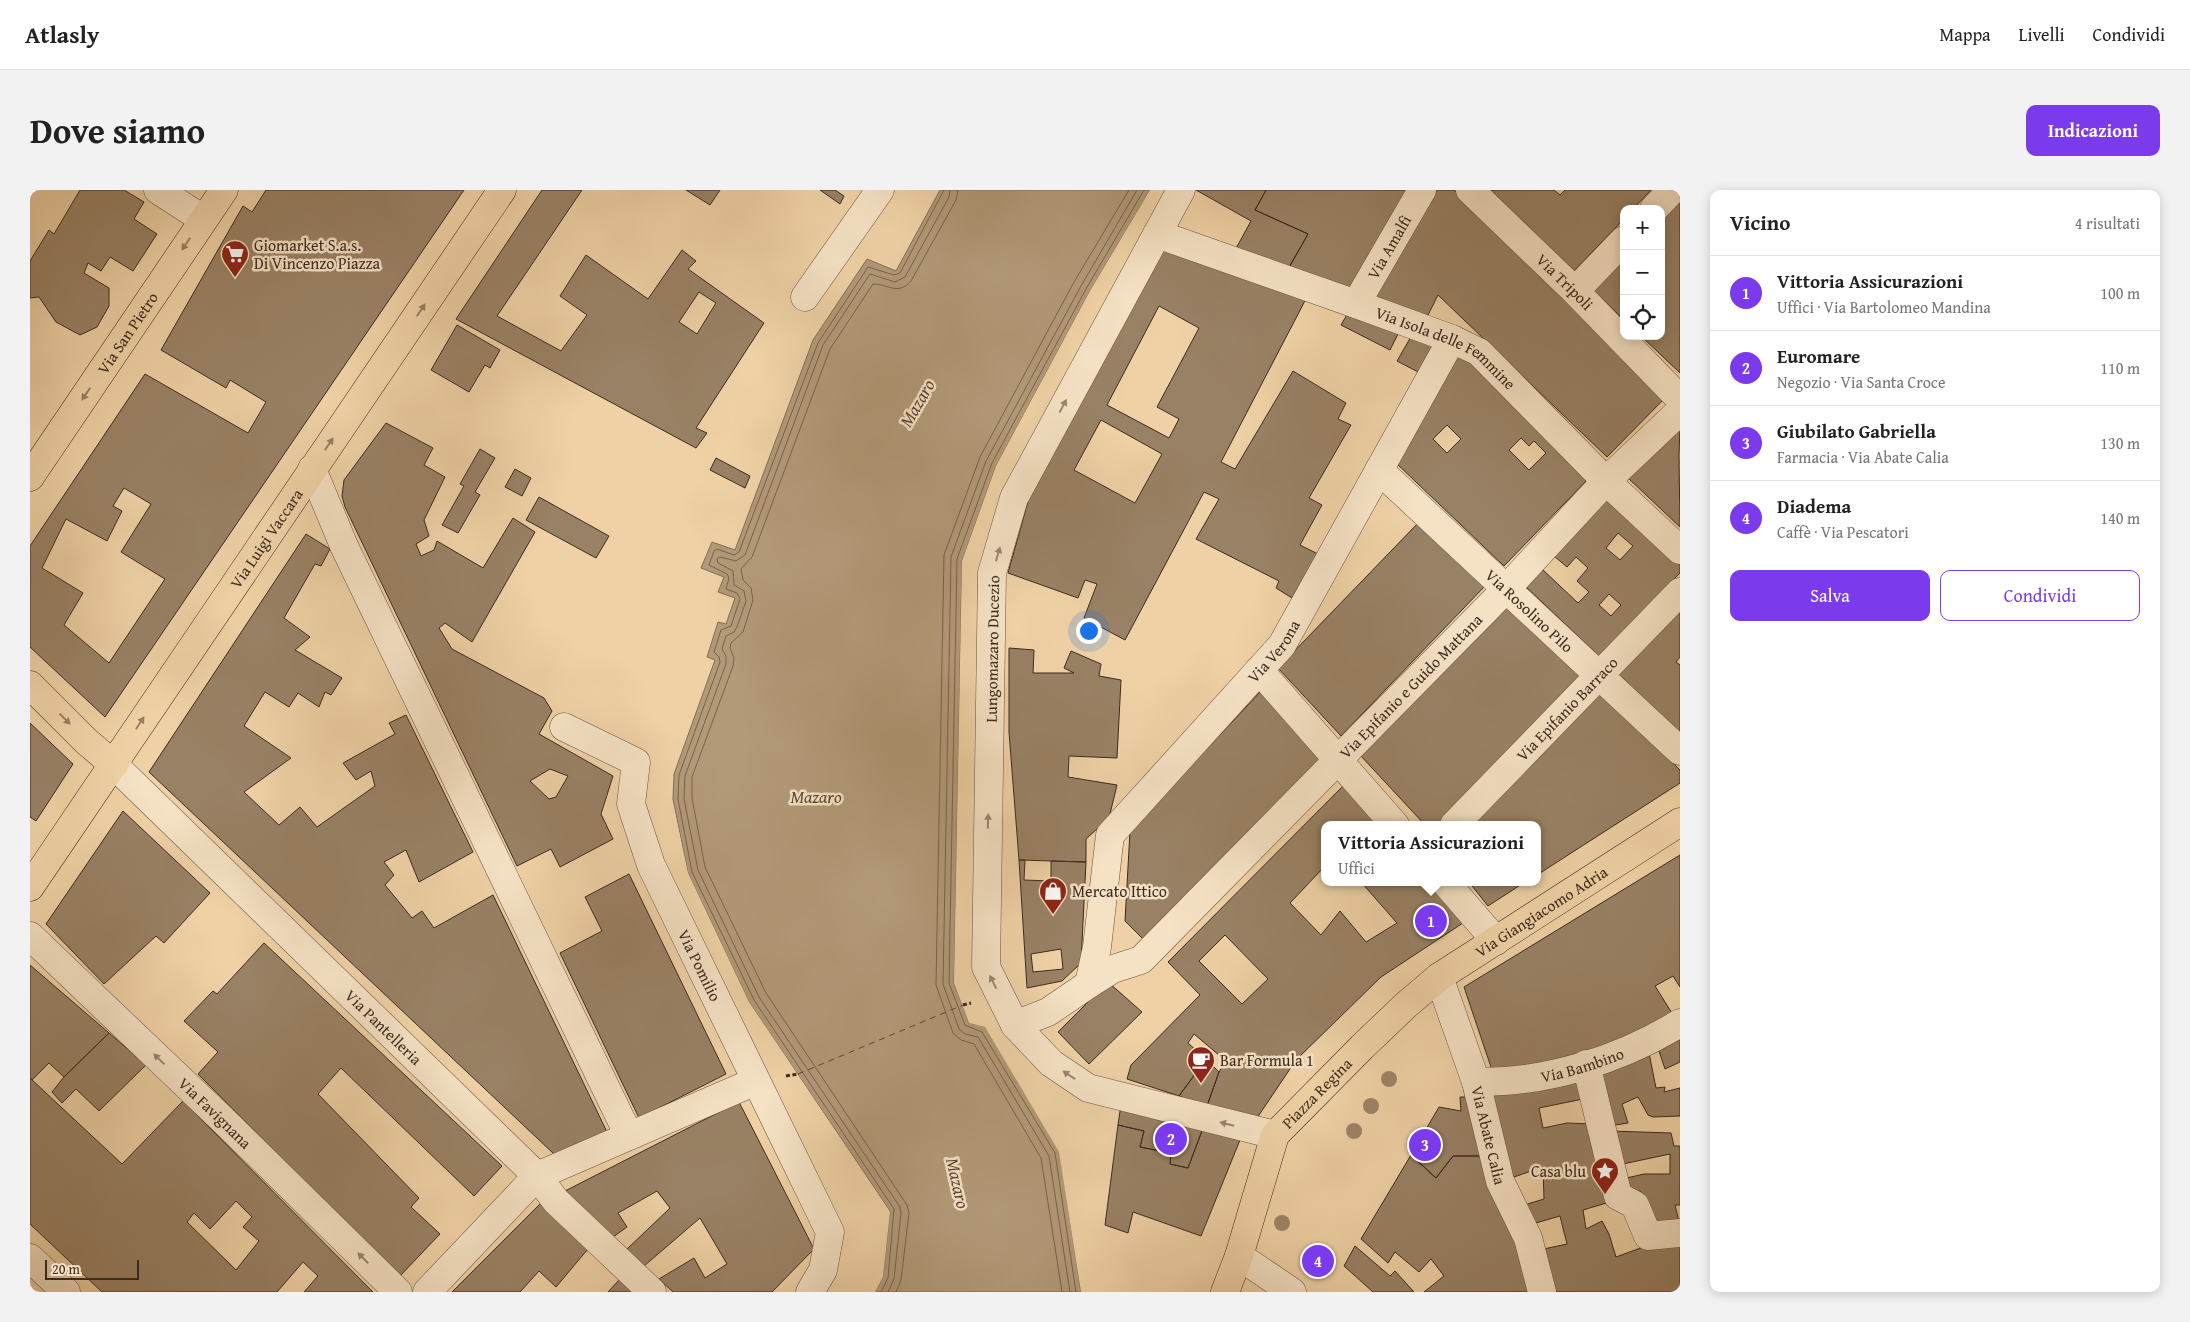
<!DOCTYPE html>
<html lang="it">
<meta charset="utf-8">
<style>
:root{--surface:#fff;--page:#f2f2f2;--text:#222;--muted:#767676;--line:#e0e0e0;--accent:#7c3aed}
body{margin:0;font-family:"Gentium Book Plus",serif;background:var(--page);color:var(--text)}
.controls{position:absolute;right:15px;top:15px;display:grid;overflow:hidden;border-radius:10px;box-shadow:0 2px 12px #0003}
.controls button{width:45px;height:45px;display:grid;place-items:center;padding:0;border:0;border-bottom:1px solid var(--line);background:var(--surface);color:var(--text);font:25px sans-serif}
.scale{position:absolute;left:15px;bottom:12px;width:94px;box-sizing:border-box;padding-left:5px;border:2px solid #3c2b20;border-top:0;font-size:14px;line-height:18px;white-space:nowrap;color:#3c2b20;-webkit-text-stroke:4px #f5e1c4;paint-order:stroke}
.you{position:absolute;left:1058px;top:440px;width:18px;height:18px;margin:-12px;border:4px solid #fff;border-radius:50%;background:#1a73e8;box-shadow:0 0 0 8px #1a73e833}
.badge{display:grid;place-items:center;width:32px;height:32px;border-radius:50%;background:var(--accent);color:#fff;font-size:16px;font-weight:700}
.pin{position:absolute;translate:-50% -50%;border:2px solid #fff;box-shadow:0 1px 5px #0006}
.popup{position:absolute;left:1291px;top:631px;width:220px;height:65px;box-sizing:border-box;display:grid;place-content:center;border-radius:10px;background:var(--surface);filter:drop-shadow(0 1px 4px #0005);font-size:16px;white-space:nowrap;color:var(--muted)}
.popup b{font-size:19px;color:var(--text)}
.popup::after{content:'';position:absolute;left:50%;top:100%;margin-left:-10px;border:10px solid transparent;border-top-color:var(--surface)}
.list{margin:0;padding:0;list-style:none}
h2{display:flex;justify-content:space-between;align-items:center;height:65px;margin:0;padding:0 20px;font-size:21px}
h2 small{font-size:16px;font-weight:400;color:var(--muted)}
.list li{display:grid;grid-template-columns:32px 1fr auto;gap:15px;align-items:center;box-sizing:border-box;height:75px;padding:0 20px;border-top:1px solid var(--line)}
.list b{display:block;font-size:19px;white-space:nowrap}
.list p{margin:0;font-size:16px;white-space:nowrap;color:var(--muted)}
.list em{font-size:16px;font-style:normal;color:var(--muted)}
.actions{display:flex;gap:10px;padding:15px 20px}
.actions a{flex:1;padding:11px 0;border:1px solid var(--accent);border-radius:10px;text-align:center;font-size:18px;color:var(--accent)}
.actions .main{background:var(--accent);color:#fff}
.icon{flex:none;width:28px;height:28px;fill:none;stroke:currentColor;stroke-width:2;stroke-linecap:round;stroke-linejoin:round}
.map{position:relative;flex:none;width:1650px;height:1102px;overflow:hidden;border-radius:10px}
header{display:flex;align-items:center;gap:30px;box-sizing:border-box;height:70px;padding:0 25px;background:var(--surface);border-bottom:1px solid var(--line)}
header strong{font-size:24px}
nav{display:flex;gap:28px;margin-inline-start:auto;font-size:18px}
.intro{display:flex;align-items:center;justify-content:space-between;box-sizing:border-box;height:120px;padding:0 30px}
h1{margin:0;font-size:35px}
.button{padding:12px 22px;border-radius:10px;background:var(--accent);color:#fff;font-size:18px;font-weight:700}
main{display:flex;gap:30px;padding:0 30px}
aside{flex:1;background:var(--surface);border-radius:10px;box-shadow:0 2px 12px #0003}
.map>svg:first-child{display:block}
.water{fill:#b29978;stroke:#836d55}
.pier{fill:#efd1a5}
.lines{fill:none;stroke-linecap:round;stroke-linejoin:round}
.shore{stroke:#77624c;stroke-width:1}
.ferry{stroke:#5a4636;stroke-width:1;stroke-dasharray:6 5;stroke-linecap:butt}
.building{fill:#998165;stroke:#3c2b20;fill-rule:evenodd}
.minor-casing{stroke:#695441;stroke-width:29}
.major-casing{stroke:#3c2b20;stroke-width:29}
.path{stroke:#3c2b20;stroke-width:3;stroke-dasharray:4 2.5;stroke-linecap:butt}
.minor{stroke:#f5e1c4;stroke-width:28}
.major{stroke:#efd1a5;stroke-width:28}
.tree{fill:#9d8568}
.oneway{fill:#967e62}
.oneway2{fill:#988672}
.labels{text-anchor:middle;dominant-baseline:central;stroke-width:5;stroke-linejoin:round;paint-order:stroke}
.poi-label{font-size:16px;fill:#3c2b20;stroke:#f5e1c4;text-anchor:start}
.street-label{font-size:16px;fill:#3c2b20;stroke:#f5e1c4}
.water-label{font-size:18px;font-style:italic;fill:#5a4636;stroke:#f5e1c4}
</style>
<header>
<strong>Atlasly</strong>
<nav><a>Mappa</a><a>Livelli</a><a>Condividi</a></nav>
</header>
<div class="intro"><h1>Dove siamo</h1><a class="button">Indicazioni</a></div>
<main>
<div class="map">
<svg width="1650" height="1102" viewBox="0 0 1650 1102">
<rect width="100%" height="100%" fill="#efd1a5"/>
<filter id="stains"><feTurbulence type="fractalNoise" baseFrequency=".004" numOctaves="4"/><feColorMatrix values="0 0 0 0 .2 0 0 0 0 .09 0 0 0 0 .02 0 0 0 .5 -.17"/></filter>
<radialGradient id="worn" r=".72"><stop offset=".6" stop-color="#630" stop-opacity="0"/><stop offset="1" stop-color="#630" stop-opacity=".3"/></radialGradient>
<!-- water -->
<path class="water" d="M910,0H1120L1060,101L966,276L932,371L924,793L939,833L955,836L1030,962L1051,1102H845L853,1087L860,1021L719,812L658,683L643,609L644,584L685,470L677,467L688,432L696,434L705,408L688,402L694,387L671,378L682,352L705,360L783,150L837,69L866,81Z"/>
<!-- pier -->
<path class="pier" d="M1120,0L1122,1L1062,102L969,277L935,371L927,792L941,831L957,835L1032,961L1054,1102H1051L1029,962L955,837L939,833L924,793L932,371L966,276L1060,101Z
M642,617L644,618L658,683L719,812L860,1022L853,1087L845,1102H843L850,1086L857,1022L717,813L655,684Z"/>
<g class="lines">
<!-- shore -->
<path class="shore" d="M851,1102L858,1088L864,1019L724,810L662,682L648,609L649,585L690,472L689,467L684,462L691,440L701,436L710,409L707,403L696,399L699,388L697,384L679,375L684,361L687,359L704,365L709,362L788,153L838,77L864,85L870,83L914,0
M858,1102L864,1089L871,1023L870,1017L729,807L668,680L654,609L655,586L696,474V466L692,459L696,446L704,442L707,437L716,411L714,401L704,395L703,381L688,373L687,369L690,367L706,371L715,365L793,155L840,84L865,92L875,87L919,7L920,0
M866,1102L871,1090L879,1023L877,1015L736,803L675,677L662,608V587L703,476L704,468L700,458L701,453L713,442L723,410L721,398L713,390L711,379L722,367L800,159L843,94C858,94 868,106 881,91L926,10L928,0
M1032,1102L1011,968L944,854L931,850L923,843L906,795L914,365L950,267L1044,92L1099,0
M1040,1102L1019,966L948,847L935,844L929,839L913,794L921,367L956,271L1051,96L1107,0
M1046,1102L1025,963L952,842L935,835L919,793L927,369L962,273L1056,99L1114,0"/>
<!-- ferry -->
<path class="ferry" d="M768,884L933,815"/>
</g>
<!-- building -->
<path class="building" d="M50,0H94L114,12L104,29L127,44L103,81L80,67L71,81L58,73L54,83L79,98V116L67,137L50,145L26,132L9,107L0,108V71L19,40L24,44Z
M236,0H434L75,527L0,457V356L115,184L218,243L236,212L200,190L196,198L131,160L213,16L222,22ZM94,298L121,314L91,362L135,389L79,473L34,435L53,403L12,378L36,329L77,351L92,321L83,316Z
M512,0H552L467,126L531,161L557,125L530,106L556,65L618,109L652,60L666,71L658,79L734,133L666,238L677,243L666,258L426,129ZM669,102L686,113L667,144L649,132Z
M656,0H690L680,15Z
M790,0H805L814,6L810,14Z
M1166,0H1236L1225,20L1278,44L1257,81L1204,62L1221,31Z
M1236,0H1384L1319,102L1257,81L1278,44L1225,20Z
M1406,0H1424L1637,206L1577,267L1408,105L1396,129L1339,110Z
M1460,0H1524L1530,5L1535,0H1621L1603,19H1594V29L1544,81Z
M1650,4V183L1611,146H1631V24Z
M1132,55L1278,105L1191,272L1205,279L1263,181L1316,213L1308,229L1321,235L1279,308L1292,315L1270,355L1288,364L1262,408L1246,398L1249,391L1166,349L1189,309L1174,302L1095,450L1054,428L1067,394L1055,390L1048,408L978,383L1004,290ZM1129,116L1169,138L1127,217L1149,229L1139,248L1077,215ZM1071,230L1132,264L1105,313L1044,280Z
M1594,63V130L1561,98Z
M1318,123L1369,142L1360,160L1311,135Z
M427,135L470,160L460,178L455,175L439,202L401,180Z
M1382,145L1406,155L1390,183L1367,171Z
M1424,163L1433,165L1560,287L1474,376L1365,272ZM1417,235L1431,249L1417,263L1403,249ZM1491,248L1499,256L1504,251L1516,263L1499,280L1479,260Z
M356,233L403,258L394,275L415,287L394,330L399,346L386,354L391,366L404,360L407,351L453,378L483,328L505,342L442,452L415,433L409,438L422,459L514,508L522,521L509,544L583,586L571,624L583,649L530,677L521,659L487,676L315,317L312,306L314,290ZM520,579L538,586L526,607L519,609L500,591Z
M1650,234L1649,266L1650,337L1598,288Z
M450,259L465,268L445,302L450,305L428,343L412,335L434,296L430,294Z
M686,268L720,286L715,298L680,280Z
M485,279L501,288L492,306L475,297Z
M1581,305L1650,372V383L1569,466L1495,396L1512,379L1548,413L1559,402L1547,391L1558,378L1546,367L1537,377L1524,366ZM1588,343L1603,356L1590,370L1576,358ZM1579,404L1591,415L1581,426L1569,415Z
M509,307L579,346L566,368L496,330Z
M1390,331L1456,395L1311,546L1248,478Z
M276,344L300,359L291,376L285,374L254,428L280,447L265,460L312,488L301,505L295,502L289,517L268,503L259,517L235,502L214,536L261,568L214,602L249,635L270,617L287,637L345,596L341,581L326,590L313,573L365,544L359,533L376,525L443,662L389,692L376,660L354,672L364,685L355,695L382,728L392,721L404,738L463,705L577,942L525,965L119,582Z
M1477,414L1551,486L1406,635H1395L1330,565Z
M1650,418V467L1646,472L1650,475V542L1587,483Z
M979,458L1004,460L1003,483H1044L1034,478L1041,461L1071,474L1069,486L1091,490L1087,568L1039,566L1038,587L1087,595L1079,628L1056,649V672L989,670L979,542Z
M1231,501L1291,569L1114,750L1095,731L1100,641Z
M1568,501L1650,580V593L1507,685V635H1442Z
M0,533L43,574L6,631L0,627Z
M1315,594L1351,635H1295V676L1260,713L1291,745L1310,721L1336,752L1367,733L1331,692H1402L1436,731L1351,787L1266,870L1225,931L1177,916L1189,882L1196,871L1164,844L1158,853L1176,869L1149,906L1097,889L1101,875L1170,805L1138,772ZM1195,745L1238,789L1212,814L1169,771Z
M93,621L180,703L134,753L126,746L74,794L16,734Z
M1650,665V797L1643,786L1625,796L1645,828L1591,856L1464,886L1434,797Z
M989,670H995L994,690L1021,691V671L1056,672L1051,773L1032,791L997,798ZM1031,759L1033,779L1003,782L1001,764Z
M599,684L696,884L609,928L530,763L572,741L555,707Z
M1439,692H1495L1458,716Z
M234,753L472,976L444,1006L311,878L288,904L389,1008L381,1017L410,1044L369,1087L168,884L188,862L154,831L183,801L187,804Z
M0,775L79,843L34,887L19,873L2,890L0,888Z
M1078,792L1112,822L1059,874L1028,842Z
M1650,841V872L1635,879L1626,852Z
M79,843L116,875L69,921L46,899L32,913L22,902L34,887Z
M1618,858L1626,898L1635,897L1634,902L1650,898V926L1623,927L1618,925L1608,907L1592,914L1598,933L1579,936L1566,880Z
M1176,869L1189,882L1177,916L1149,906Z
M0,888L92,974L153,911L343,1102H274L288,1086L273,1072L247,1102H72L0,1034ZM206,1011L222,1027L213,1037L229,1051L206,1080L157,1032L164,1023L180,1039Z
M1552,888L1558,908L1509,918L1513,938L1537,933L1564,934L1583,1011L1553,1020L1556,1039L1572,1031L1579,1044L1586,1067L1616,1056H1650V1102H1519L1509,1060L1537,1054L1530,1026L1499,1035L1491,1016L1514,1009L1513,977L1481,988L1456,905Z
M1430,907H1444L1455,966H1423L1406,988L1381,965L1409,917L1431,921Z
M709,912L784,1059L742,1102H643L629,1089L664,1068L675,1088L697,1074L670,1028L614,1076L596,1060L640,1018L627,1001L588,1023L597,1037L583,1047L535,1001Z
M1091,914L1173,938L1158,978L1140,974L1141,963L1110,957L1114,941L1088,935Z
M1088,935L1114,941L1110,957L1141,963L1140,974L1158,978L1173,938L1210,950L1171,1046L1103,1022L1098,1043L1075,1035Z
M1580,941L1641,943L1644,956H1650V1015H1645L1649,1032L1622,1034L1610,1001L1597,1005L1592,989L1614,984H1640V964L1588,975Z
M1381,965L1406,988L1423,966H1455L1505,1102H1394L1414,1086L1401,1069L1389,1082L1365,1062L1358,1073L1331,1049Z
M511,1013L558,1059L526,1097L509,1081L490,1102H422Z
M1295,1056L1304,1076L1280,1086L1272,1066Z
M1325,1056L1360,1086L1365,1081L1384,1102H1343L1314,1076Z
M590,1089L603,1102H578Z"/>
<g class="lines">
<!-- minor casing -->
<g class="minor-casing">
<g id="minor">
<path d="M128,0L173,29"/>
<path d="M1151,0L984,308L962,383L956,777L985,835L1021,873L1058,898L1245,945"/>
<path id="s1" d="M1440,0L1545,101L1650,209"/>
<path d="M1624,19L1642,0"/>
<path id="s2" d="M1127,44L1326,114L1422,149L1449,162L1576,291L1650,360"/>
<path d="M1545,101L1594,50"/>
<path d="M775,107L850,0"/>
<path id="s3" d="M1326,114L1392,0"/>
<path d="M282,279L314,356L599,946"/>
<path id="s4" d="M1349,280L1650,561"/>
<path d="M1229,480L1365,635"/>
<path id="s5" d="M534,537L606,572L601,614L621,675L800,1042L793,1080L780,1102"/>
<path id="s6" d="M84,575L507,986L526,1011L622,1102"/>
<path id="s7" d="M1424,635L1650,402"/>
<path d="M1415,692L1466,751"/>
<path id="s8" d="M0,746L192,929L368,1102"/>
<path id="s9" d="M1409,787L1446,892L1470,991L1498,1048L1512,1102"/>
<path id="s10" d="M1059,794L1083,779L1111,770L1476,399L1576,291L1650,221"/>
<path id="s11" d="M985,835L1018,822L1059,794L1067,757L1080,645L1252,455L1422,149"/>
<path d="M1556,874L1588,1006L1605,1015L1618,1046L1650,1043"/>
<path id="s12" d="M1446,892C1516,893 1590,870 1650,833"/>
<path d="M1209,1066L1262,1102"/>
<path d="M0,1068L36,1102"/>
<path d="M397,1102L507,986L726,891"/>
</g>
</g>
<!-- major casing -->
<g class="major-casing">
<g id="major">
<path id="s13" d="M0,287L194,0"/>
<path d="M0,495L56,551L84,575"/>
<path id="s14" d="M0,697L472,0"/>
<path id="s15" d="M1195,1102L1209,1066L1245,945L1332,857L1376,815L1409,787L1650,632"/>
</g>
</g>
<!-- path -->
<path class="path" d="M933,815L941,813
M756,886L768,884"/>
<!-- minor -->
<use href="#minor" class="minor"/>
<!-- major -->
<use href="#major" class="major"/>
</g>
<!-- trees -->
<g class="tree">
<circle cx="1359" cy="889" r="8"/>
<circle cx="1341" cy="916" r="8"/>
<circle cx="1324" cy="941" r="8"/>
<circle cx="1252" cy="1033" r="8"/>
</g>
<!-- one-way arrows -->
<defs><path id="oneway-solid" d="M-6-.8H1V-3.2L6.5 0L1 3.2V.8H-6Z" transform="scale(1.25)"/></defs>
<g class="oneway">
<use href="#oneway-solid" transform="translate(156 54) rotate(124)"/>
<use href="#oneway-solid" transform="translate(391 120) rotate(-56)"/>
<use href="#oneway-solid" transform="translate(56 204) rotate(124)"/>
<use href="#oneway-solid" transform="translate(299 254) rotate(-56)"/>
<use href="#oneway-solid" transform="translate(35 529) rotate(45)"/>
<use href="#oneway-solid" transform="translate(110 533) rotate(-57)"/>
</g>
<g class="oneway2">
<use href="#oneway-solid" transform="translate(1033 216) rotate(-62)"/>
<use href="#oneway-solid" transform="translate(968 364) rotate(-74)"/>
<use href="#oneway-solid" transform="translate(958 631) rotate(-89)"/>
<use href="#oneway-solid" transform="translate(963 792) rotate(-116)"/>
<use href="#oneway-solid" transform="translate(129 869) rotate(-136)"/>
<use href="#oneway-solid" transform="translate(1039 885) rotate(-147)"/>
<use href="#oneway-solid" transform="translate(1197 934) rotate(-166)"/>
<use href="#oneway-solid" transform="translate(333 1068) rotate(-135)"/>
</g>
<!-- icons -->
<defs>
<g id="supermarket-pin" transform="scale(1.4375)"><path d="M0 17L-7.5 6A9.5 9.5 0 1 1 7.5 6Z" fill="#8f2418" stroke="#f5e1c4"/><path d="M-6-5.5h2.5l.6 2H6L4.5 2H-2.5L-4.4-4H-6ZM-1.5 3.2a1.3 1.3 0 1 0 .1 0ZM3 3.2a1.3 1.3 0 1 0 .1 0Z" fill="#fff"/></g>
<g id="shop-pin" transform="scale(1.4375)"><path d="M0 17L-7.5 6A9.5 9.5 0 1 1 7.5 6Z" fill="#8f2418" stroke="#f5e1c4"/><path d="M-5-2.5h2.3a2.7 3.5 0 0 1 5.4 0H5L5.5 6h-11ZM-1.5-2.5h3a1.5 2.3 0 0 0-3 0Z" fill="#fff"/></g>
<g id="cafe-pin" transform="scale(1.4375)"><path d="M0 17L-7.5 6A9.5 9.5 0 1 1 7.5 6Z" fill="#8f2418" stroke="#f5e1c4"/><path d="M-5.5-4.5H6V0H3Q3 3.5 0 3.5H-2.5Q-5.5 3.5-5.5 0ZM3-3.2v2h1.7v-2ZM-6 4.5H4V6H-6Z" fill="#fff"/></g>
<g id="sight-pin" transform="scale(1.4375)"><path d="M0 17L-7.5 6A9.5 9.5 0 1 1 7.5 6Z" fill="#8f2418" stroke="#f5e1c4"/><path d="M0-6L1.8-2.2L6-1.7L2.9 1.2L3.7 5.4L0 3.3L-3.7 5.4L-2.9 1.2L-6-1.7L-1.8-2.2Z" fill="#fff"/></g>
</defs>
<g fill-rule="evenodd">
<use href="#supermarket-pin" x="205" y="64"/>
<use href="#shop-pin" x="1023" y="701"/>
<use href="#cafe-pin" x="1171" y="870"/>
<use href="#sight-pin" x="1575" y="981"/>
</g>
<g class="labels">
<!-- poi labels -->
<g class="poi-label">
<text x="224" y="55">Giomarket S.a.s.<tspan x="224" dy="18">Di Vincenzo Piazza</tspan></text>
<text x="1042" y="701">Mercato Ittico</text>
<text x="1190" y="870">Bar Formula 1</text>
<text x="1556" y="981" text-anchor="end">Casa blu</text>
</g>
<!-- street labels -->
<g class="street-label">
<text stroke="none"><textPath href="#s3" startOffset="66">Via Amalfi</textPath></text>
<text stroke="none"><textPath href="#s1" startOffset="132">Via Tripoli</textPath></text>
<text stroke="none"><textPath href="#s13" startOffset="174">Via San Pietro</textPath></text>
<text stroke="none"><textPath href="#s2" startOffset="312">Via Isola delle Femmine</textPath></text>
<text stroke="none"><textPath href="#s14" startOffset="421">Via Luigi Vaccara</textPath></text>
<text stroke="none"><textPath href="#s4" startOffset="206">Via Rosolino Pilo</textPath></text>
<text transform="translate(962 459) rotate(-89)">Lungomazaro Ducezio</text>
<text stroke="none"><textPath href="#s11" startOffset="482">Via Verona</textPath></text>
<text stroke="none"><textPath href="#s10" startOffset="442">Via Epifanio e Guido Mattana</textPath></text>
<text stroke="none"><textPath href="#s7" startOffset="162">Via Epifanio Barraco</textPath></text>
<text stroke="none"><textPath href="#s15" startOffset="514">Via Giangiacomo Adria</textPath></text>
<text stroke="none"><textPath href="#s5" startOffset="298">Via Pomilio</textPath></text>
<text stroke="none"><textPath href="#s6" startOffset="376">Via Pantelleria</textPath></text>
<text stroke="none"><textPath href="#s12" startOffset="108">Via Bambino</textPath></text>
<text stroke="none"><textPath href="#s15" startOffset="224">Piazza Regina</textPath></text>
<text stroke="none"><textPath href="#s8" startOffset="256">Via Favignana</textPath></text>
<text stroke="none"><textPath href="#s9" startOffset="166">Via Abate Calia</textPath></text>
</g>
<!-- water labels -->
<g class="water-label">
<text transform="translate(887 213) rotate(-60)">Mazaro</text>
<text x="786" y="606">Mazaro</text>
<text transform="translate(928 993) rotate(77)">Mazaro</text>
</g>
</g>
<rect width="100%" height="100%" filter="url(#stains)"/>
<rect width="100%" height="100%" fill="url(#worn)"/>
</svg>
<div class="controls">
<button>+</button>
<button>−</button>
<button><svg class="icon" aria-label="locate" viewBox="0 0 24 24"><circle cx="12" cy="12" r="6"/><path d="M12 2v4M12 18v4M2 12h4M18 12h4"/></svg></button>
</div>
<div class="scale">20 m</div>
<div class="you"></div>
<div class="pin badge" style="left:1401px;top:731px">1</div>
<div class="popup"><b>Vittoria Assicurazioni</b>Uffici</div>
<div class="pin badge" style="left:1141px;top:949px">2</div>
<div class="pin badge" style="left:1395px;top:955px">3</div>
<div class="pin badge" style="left:1288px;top:1071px">4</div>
</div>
<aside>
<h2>Vicino<small>4 risultati</small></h2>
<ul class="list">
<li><span class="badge">1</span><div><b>Vittoria Assicurazioni</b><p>Uffici · Via Bartolomeo Mandina</p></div><em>100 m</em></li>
<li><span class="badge">2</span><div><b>Euromare</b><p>Negozio · Via Santa Croce</p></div><em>110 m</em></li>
<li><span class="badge">3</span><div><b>Giubilato Gabriella</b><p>Farmacia · Via Abate Calia</p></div><em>130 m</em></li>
<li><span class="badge">4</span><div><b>Diadema</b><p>Caffè · Via Pescatori</p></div><em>140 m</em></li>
</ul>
<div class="actions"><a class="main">Salva</a><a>Condividi</a></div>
</aside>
</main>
